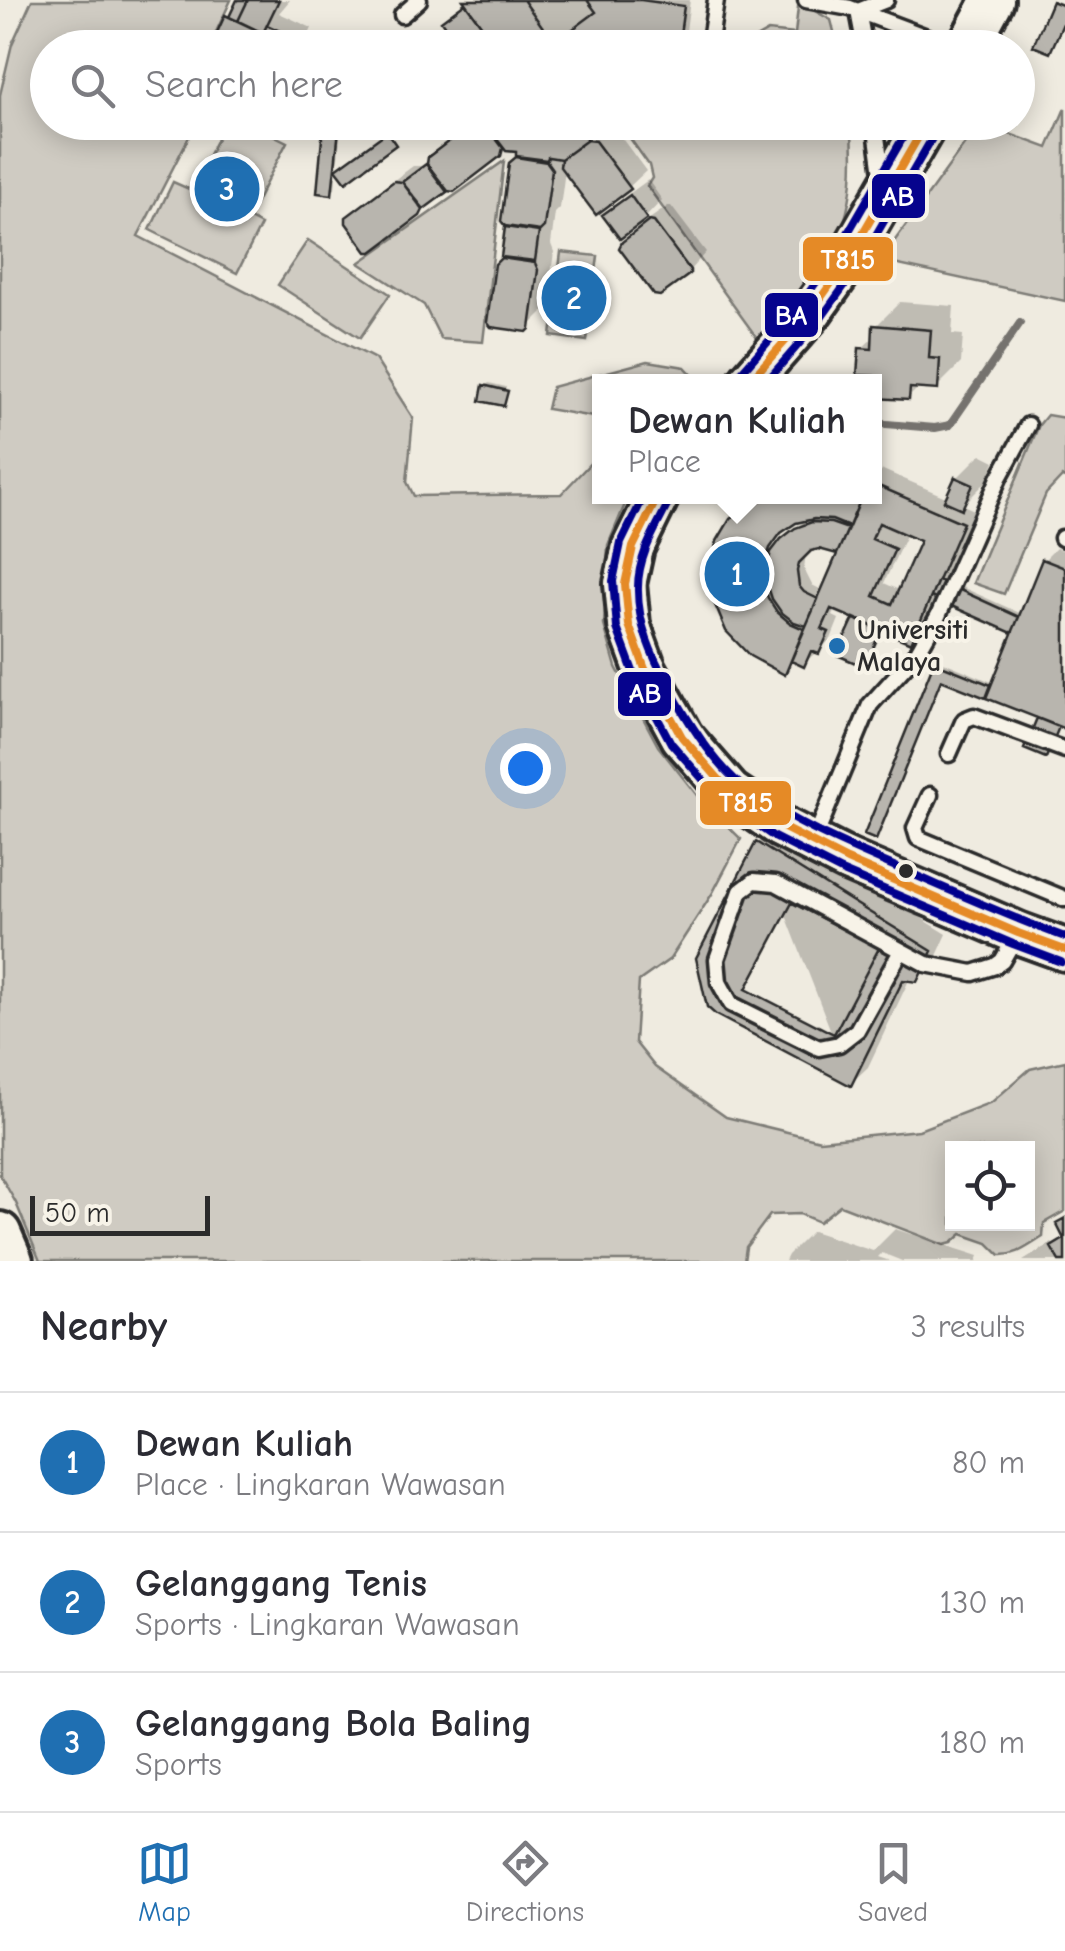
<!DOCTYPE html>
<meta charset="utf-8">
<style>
:root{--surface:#fff;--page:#f7f7f7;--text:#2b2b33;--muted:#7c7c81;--line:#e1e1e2;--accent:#1f6fb2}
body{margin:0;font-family:"Comic Neue",sans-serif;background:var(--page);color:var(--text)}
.controls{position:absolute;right:30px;bottom:30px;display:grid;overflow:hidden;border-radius:0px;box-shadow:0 5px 25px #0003}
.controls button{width:90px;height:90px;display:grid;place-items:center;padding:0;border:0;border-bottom:2px solid var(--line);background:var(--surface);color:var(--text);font:50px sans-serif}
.scale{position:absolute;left:30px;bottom:25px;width:180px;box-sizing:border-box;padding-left:10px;border:5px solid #2b2b2b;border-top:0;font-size:28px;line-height:35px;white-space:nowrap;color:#2b2b2b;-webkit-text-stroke:8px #f7f3e8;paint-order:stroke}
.you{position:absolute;left:525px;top:768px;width:35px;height:35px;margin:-25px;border:8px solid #fff;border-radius:50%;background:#1a73e8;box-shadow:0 0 0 15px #1a73e833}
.badge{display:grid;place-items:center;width:65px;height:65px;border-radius:50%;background:var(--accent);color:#fff;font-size:32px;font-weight:700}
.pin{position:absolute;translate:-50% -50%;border:5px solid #fff;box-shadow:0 2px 10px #0006}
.popup{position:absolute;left:592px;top:374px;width:290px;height:130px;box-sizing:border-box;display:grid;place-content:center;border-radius:0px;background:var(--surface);filter:drop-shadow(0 2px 8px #0005);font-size:32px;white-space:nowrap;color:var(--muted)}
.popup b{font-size:38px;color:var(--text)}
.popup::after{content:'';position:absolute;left:50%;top:100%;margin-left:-20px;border:20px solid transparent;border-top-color:var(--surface)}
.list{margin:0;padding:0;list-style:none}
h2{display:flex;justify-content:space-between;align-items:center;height:130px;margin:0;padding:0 40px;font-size:42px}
h2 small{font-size:32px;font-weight:400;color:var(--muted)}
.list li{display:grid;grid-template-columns:65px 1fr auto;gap:30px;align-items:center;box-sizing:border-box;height:140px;padding:0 40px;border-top:2px solid var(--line)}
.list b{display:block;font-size:38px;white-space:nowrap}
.list p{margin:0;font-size:32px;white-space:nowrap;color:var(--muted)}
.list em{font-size:32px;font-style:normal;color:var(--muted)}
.icon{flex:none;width:55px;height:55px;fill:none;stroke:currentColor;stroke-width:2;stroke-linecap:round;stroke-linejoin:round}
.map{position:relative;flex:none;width:1065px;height:1261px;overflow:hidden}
.search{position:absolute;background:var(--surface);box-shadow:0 5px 25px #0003;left:30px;right:30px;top:30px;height:110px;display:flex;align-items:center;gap:25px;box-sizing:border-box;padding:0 35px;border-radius:55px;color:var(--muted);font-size:38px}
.sheet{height:550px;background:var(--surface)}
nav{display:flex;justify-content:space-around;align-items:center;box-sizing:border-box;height:140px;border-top:2px solid var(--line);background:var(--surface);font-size:28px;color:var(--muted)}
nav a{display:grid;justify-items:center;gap:5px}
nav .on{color:var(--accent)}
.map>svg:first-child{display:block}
.green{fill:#cfcbc2;stroke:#7d7b76;stroke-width:2.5;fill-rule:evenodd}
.shadow{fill:#0003;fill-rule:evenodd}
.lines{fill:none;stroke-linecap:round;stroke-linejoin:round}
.stream{stroke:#74726e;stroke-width:8}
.building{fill:#b8b5ae;stroke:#2b2b2b;stroke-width:2.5;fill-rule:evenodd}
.lane-casing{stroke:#2b2b2b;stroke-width:21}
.secondary-casing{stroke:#2b2b2b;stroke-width:48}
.lane{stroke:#f7f3e8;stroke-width:14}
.secondary{stroke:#f7f3e8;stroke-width:40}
.bus-1-casing{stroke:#f7f3e8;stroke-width:15}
.bus-2-casing{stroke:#f7f3e8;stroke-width:15}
.bus-3-casing{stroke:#f7f3e8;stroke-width:15}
.bus-1{stroke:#e58a26;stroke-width:8}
.bus-2{stroke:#06038d;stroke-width:8}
.bus-3{stroke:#06038d;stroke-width:8}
.poi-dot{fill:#1f6fb2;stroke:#f7f3e8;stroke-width:4}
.bus-dot{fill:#2b2b2b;stroke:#f7f3e8;stroke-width:4}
.labels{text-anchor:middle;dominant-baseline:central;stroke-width:8;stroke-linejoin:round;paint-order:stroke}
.poi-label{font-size:28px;font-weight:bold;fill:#2b2b2b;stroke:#f7f3e8;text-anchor:start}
.line-badge{stroke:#f7f3e8;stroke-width:4}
.badge-label{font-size:28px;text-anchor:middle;font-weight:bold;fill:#fff}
</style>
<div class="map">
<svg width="1065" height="1261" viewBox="0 0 1065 1261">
<rect width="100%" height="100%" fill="#efebe0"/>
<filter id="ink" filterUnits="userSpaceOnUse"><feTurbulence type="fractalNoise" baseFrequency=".01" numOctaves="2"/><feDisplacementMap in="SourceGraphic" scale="20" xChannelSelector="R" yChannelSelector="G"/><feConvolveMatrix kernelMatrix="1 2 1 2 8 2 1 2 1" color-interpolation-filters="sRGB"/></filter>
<g filter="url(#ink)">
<!-- green -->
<path class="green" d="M32,0H231L209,47L48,48V122L196,123L138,236L375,359L413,418L407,482L414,496L561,494L599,454L600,496L628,497L608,545L604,625L616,667L658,746L699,798L741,839L712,894L670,959L639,981L635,1042L655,1067L726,1117L820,1140L919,1130L992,1102L1030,1069L1065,1061V1211L1044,1223L1043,1237C1028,1246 1017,1256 1000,1255L988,1243L962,1234L952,1243L944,1245L840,1205L819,1222L800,1214L770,1215L746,1247L744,1261H40L16,1203L0,1175V95L12,44ZM952,1148H1028V1224H952Z
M798,7L811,9L831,20L838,47H740L768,31L795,34Z
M1065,108V301L880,261L980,123L1048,148Z
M638,122C656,123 670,129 688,122L851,123C855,161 854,204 837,240C821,275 783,309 757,338L647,186L652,178L649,165L624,130Z
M225,123H249L287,142L248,218L261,225L237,273L150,230L173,182L191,190Z
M504,161L483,342L441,339L424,305L359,263Z
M308,240L390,294L360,338L278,285Z
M561,252L598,256L587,341L551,336Z
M648,361L685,367L698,381L600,382L599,418L547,409L552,387Z
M1047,415L1065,418V478L1062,477L1046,494L1004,594L973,583L1039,425Z"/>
<!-- shadow -->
<path class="shadow" d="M240,0H290L279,13L312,28L303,48H213L228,17L236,8Z
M466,0H690L686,31L678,39L635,33L615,48H463L447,18L468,3Z
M472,122H602L612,125L646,171L629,187L565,170L560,208L555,213L551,244L554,252L546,309L526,329L497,265L507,255H503L519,150L506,148L434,198L418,214L349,218L366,201L413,166H421L430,160L448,141Z
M329,125L341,126L335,189L332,192L326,128Z
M648,180L662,200L646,217L620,236L606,216L622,199Z
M668,206H671L706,252L688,272L624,243L641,225Z
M900,302L954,306L952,334L963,335L961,363L937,387L920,386L908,398L877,374L861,349L875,336L876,326Z
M489,383L506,387L502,403L485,386Z
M981,454L995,461L986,482L963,505L974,510L944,579L1022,614L1044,560L1056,548L1065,551V726L1060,725L1045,756L1039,720L1041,717L992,688L985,695L936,664L939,660L994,683L1015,632L936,596L922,627L910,640L882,628L868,661L857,617L837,608L833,616L839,619L831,639L803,664L794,659L784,672L720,542L874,496V479L883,470L948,498L957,478ZM809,518L792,531L771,554L777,537L784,529L795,521ZM907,533L923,540L901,591L884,583ZM845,543L824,591L812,585L804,569L806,552L819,546Z
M774,827L947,934L934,962L916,979L910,978L868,1067L851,1083L758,843Z
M895,1229L979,1256L977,1261H902L882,1253L878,1257L890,1261H785L788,1255L812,1231L873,1251Z
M1065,1236V1261H1023L1052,1243L1054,1247Z"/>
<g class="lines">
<!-- stream -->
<path class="stream" d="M874,423L935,428L950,425L1020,323"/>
</g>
<!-- building -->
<path class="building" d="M237,0H248L238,21L229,17Z
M248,0H279L263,33L238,21Z
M463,0H641L684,6L679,42L636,36L620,48H498Z
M526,0H587L596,12L554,43L524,1Z
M1052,1L1065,6V19L1050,53L1033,46Z
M465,3L498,48H460L441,21Z
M225,15L263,33L267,25L301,41L298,48H210Z
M474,122L484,123L503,148L501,156L454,192L448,191L427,164L428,157Z
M493,122H598L582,134L587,140L561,159L548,157L547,160L516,156V152L506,151L490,130L495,126Z
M740,122H755L761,126L754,137L738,127Z
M323,127L339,129L332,195L317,193Z
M387,132L396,145L346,182L336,169Z
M587,140L595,141L631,189L596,215L560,167L561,159Z
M516,157L547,162L552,169L544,227L540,231L505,226L501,221L509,163Z
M426,164L447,192L424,209L402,182Z
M394,181L402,182L423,210L420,216L372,252H367L346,223V217Z
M630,195L647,219L620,239L602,215Z
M649,221L654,222L690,270V274L660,296L654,295L619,248L622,242Z
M505,227L539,232L535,261L501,257Z
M501,258L535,263L538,270L530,329L527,332L491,327L487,322L495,264Z
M873,325L931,330L929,358L940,359L938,390L910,388L909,400L874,398V376L857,375L859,348L872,349Z
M483,385L508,391L504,406L480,401Z
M955,477L973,485L962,509L944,501Z
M874,484L963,523L911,643L831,609L822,629L829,632L819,654L811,651L804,667L791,661L862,496H874ZM879,523L920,541L892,604L874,596L895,549L872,539Z
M754,496H862L849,527L832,520L814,519L796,523L781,533L770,548L764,565L763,582L768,598L777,612L790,623L804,629L785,675L750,656L726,631L713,600L711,566L717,541L730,519Z
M812,522L831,523L848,529L837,554L819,549L811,551L799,563L797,571L799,586L804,592L818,599L806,626L794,622L781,612L772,599L767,584V567L771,552L781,539L795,528Z
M1042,559L1065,568V729L986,698Z
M938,580L1019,617L1012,633L931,597Z
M854,618L881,630L865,667L837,655Z
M934,662L991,685L986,698L941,680L876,840L864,835Z
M1037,718L1059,727L1046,758L1024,749Z
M756,842L932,951L917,982L903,980L851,1086L716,1015L707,1007L696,958Z
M792,903L879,948L834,1034L746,989Z
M1065,1218V1261H1059L1051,1247L1064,1239L1056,1223Z"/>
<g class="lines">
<!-- lane casing -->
<g class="lane-casing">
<path id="lane" d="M806,0L850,8L956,48
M402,15L419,0
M648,48L649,46
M709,48L716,0
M865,48L858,11L886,0
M875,122L883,181
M1062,538L1065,539
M949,754L964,720L974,716L1065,750
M930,795L915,828L918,838L1065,899
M815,838L870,705L917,653L938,616L999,478L1028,425
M901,951L857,1030L839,1044L819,1048L731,1004L719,982L717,959L741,891L754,881L776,883L926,964L973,973L995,966L1002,961L1015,938"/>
</g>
<!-- secondary casing -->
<g class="secondary-casing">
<path id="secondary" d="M967,48L993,0
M749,382L810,313L845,264L927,122
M658,496L633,547L625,584L629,625L645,669L682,737L730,792L780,826L847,860L1018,933L1065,950
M0,1233L12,1261"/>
</g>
<!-- lane -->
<use href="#lane" class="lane"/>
<!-- secondary -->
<use href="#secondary" class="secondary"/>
<!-- bus-1 casing -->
<g class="bus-1-casing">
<path id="bus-1" d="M749,382L810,313L845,264L927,122
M658,496L633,547L625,584L629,625L645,669L682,737L730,792L780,826L847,860L1018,933L1065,950"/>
</g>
<!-- bus-2 casing -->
<g class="bus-2-casing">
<path id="bus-2" d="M766,382L819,321L855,271L938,128
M644,496L621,543L613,581L617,628L634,674L671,743L721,800L774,837L841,871L1013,944L1061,962"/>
</g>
<!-- bus-3 casing -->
<g class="bus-3-casing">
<path id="bus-3" d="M740,374L800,305L834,257L912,122
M669,502C656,528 638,556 638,587C637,623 652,656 669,687C687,720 712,761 741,785C791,824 852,848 910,873C961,895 1012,918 1065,937"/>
</g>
<!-- bus-1 -->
<use href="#bus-1" class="bus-1"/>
<!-- bus-2 -->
<use href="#bus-2" class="bus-2"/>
<!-- bus-3 -->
<use href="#bus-3" class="bus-3"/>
</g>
</g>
<!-- markers -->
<circle class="poi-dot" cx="837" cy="646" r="10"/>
<circle class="bus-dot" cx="906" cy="871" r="9"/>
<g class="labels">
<!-- poi labels -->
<g class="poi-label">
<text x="857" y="630">Universiti<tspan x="857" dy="32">Malaya</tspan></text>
</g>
</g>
<g class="line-badge">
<rect x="870" y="172" width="57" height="48" rx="10" fill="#06038d"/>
<rect x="801" y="235" width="94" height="48" rx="10" fill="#e58a26"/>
<rect x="763" y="291" width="57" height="48" rx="10" fill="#06038d"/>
<rect x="616" y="670" width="57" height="48" rx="10" fill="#06038d"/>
<rect x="698" y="779" width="95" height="48" rx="10" fill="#e58a26"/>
</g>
<g class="badge-label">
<text x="898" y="206">AB</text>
<text x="848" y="269">T815</text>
<text x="791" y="325">BA</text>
<text x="645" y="703">AB</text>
<text x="746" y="812">T815</text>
</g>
</svg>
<div class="controls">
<button><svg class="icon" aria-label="locate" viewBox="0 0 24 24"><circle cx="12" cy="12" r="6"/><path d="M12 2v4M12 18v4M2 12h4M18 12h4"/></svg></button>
</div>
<div class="scale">50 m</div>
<div class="you"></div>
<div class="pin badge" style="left:737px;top:574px">1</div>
<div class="popup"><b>Dewan Kuliah</b>Place</div>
<div class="pin badge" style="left:574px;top:298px">2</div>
<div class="pin badge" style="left:227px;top:189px">3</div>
<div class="search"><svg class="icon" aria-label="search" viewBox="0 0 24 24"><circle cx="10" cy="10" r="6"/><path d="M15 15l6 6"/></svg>Search here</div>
</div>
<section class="sheet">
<h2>Nearby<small>3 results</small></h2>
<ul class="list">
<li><span class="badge">1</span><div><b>Dewan Kuliah</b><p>Place · Lingkaran Wawasan</p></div><em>80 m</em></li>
<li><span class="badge">2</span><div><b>Gelanggang Tenis</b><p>Sports · Lingkaran Wawasan</p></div><em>130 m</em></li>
<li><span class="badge">3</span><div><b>Gelanggang Bola Baling</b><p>Sports</p></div><em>180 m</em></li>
</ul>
</section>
<nav>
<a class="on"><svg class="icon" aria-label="map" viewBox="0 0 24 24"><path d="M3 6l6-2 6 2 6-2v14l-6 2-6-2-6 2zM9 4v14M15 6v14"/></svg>Map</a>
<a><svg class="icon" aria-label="directions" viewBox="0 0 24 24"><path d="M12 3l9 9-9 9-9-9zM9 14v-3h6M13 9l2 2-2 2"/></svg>Directions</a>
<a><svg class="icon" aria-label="saved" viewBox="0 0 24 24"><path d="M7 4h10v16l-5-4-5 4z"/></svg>Saved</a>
</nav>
